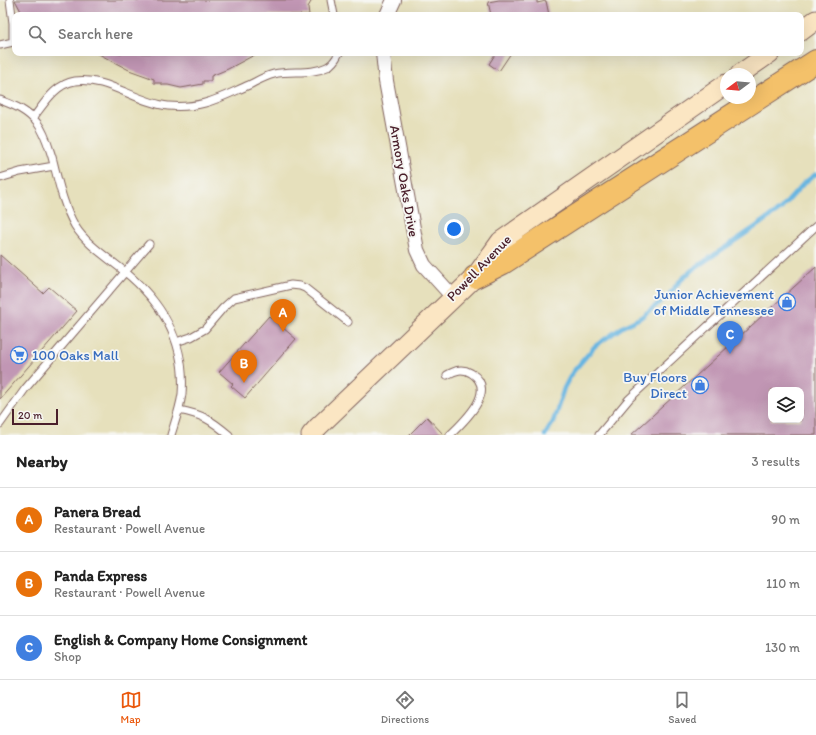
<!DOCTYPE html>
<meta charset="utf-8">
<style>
:root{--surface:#fff;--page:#f6f6f6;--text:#222;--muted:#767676;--line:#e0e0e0;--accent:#ea580c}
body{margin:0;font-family:Itim,sans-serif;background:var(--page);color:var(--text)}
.controls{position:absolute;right:12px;bottom:12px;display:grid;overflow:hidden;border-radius:8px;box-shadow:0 4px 16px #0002}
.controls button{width:36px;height:36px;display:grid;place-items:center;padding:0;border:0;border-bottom:1px solid var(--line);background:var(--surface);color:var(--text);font:20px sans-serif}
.compass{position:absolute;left:720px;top:68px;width:36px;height:36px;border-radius:50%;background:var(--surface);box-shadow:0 4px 16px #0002;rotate:254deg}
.scale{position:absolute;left:12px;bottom:10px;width:46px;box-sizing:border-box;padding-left:4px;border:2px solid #4a1f2b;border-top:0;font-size:11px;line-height:14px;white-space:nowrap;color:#4a1f2b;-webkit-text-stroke:3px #f6f6f2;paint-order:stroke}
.you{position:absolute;left:454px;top:229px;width:14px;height:14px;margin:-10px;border:3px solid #fff;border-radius:50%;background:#1a73e8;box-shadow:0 0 0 6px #1a73e833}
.badge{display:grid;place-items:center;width:26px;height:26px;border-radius:50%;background:var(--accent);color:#fff;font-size:13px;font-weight:700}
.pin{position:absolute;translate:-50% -33px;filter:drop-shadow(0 1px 2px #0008)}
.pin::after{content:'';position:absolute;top:21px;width:14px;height:12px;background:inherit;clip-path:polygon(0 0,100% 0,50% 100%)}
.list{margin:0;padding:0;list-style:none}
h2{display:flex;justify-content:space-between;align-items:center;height:52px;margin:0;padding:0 16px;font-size:17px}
h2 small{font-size:13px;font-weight:400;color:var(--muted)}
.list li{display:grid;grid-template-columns:26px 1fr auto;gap:12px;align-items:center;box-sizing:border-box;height:64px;padding:0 16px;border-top:1px solid var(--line)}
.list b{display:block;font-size:15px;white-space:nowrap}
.list p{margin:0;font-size:13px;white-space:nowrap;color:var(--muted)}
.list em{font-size:13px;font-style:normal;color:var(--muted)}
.icon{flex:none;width:22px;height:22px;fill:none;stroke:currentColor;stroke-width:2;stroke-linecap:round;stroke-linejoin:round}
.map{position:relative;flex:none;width:816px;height:435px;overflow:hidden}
.search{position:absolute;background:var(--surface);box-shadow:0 4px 16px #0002;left:12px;right:12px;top:12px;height:44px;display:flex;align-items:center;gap:10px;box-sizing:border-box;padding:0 14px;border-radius:8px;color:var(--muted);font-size:15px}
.sheet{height:244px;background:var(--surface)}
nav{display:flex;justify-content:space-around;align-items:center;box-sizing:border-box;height:56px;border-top:1px solid var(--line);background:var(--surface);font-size:11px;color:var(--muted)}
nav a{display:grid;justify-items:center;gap:2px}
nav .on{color:var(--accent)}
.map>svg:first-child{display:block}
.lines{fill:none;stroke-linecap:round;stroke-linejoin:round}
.stream{stroke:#67b5e1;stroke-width:4.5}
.building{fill:#c196b4;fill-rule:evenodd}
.service-casing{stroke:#81635e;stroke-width:9}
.minor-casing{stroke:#81635e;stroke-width:16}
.secondary-casing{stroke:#81635e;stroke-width:21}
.motorway-casing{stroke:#81635e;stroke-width:24}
.service{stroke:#fff;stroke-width:7}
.minor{stroke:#fff;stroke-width:14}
.secondary{stroke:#fbe6c3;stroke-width:19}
.motorway{stroke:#f4c16a;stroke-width:22}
.labels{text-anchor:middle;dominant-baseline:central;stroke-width:3.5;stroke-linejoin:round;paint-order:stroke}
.street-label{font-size:14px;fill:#4a1f2b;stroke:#f6f6f2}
.shop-label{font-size:14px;fill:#366cbe;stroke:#f6f6f2;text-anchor:end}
</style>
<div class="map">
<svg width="816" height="435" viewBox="0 0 816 435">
<rect width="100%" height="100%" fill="#f6f6f2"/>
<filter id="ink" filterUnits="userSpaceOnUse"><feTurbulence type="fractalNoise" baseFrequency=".025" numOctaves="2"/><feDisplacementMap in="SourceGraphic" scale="8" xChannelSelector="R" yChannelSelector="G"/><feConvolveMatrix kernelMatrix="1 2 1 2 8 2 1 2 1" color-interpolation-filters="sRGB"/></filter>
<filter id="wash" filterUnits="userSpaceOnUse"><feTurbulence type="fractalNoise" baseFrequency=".012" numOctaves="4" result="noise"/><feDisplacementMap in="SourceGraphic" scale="16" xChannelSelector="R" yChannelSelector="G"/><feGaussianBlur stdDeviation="0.9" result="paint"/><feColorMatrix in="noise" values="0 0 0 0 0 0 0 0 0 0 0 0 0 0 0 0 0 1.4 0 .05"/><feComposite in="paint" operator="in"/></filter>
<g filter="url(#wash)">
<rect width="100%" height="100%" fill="#e6e0bc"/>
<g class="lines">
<!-- stream -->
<path class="stream" d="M545,435L553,422L564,388L572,373L595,346L624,326L640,318L668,296L679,282L692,270L780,210L804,183L816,174"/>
</g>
<g id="blocks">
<!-- building -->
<path class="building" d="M15,0H312L308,7L309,15H23Z
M499,0H537V3L546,1L549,15H491L488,2Z
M97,53H258L228,69L211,76V81H203V84L181,88L168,85H162V83H154V79L129,70Z
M496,53H511L499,71L489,64Z
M0,255L43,293L49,287L77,311L0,399Z
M816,267V435H631ZM771,390H801V420H771Z
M269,316L296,339L245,398L231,386L233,384L219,372Z
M427,417L444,435H409Z"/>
</g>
</g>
<g filter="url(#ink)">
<use href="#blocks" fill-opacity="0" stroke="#81635e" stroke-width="1"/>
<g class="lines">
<!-- service casing -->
<g class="service-casing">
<path id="service" d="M331,0L334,15
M0,45L13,42V23L10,0
M0,100C14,105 28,111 38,124C45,133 48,145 52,157C58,180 63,205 75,226C86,244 107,257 124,271C162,302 186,343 182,394C180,408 175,422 171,435
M33,118C44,104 55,84 75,81C106,76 137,103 168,106C202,109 219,98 249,85C257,81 265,76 274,74C291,70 311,75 327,67C333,64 336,59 339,53
M0,178L20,172L54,166
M176,342L191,337L205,329L223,308L234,298L291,285L300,286L305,288L348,322
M447,375C456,370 462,368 471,373C499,390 463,422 450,435
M179,410C203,415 210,419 229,435
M0,424L25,389L149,244
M599,435L629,399L816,226"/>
</g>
<!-- minor casing -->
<g class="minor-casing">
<path id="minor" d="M387,15L394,0
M383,53L386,81L417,250L424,265L453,297"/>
</g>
<!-- secondary casing -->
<g class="secondary-casing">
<path id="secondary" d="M801,31L816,20
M740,74L770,53
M311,435L318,427L475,277L501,241L726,84"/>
</g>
<!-- motorway casing -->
<g class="motorway-casing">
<path id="motorway" d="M475,277L503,263L816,61"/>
</g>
<!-- service -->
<use href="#service" class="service"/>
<!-- minor -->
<use href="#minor" class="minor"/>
<!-- secondary -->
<use href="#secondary" class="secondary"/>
<!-- motorway -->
<use href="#motorway" class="motorway"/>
</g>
</g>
<!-- icons -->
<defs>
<g id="shop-ring" transform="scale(0.9)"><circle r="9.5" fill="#f6f6f2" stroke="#3f7fe0" stroke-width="1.5"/><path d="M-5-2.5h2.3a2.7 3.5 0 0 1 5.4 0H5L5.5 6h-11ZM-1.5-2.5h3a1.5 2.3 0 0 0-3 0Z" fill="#3f7fe0"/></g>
<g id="supermarket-ring" transform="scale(0.9)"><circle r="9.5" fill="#f6f6f2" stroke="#3f7fe0" stroke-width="1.5"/><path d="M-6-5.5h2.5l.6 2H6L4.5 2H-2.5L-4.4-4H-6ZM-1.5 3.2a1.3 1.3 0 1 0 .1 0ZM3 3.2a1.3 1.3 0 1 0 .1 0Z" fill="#3f7fe0"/></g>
</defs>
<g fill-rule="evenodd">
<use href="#shop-ring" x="787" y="302"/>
<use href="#supermarket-ring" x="19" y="355"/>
<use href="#shop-ring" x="700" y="385"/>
</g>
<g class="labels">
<!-- street labels -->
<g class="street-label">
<text transform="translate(404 181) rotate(80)">Armory Oaks Drive</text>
<text transform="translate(479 268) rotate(-46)">Powell Avenue</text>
</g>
<!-- shop labels -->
<g class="shop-label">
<text x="774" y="294">Junior Achievement<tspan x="774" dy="16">of Middle Tennessee</tspan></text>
<text x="32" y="355" text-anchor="start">100 Oaks Mall</text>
<text x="687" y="377">Buy Floors<tspan x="687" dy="16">Direct</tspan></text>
</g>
</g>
</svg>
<div class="controls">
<button><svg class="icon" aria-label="layers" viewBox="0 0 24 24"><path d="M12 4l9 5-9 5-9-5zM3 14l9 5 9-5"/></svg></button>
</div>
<svg class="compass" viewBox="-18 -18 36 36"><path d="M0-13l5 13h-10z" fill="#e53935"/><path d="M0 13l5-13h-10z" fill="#767676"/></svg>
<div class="scale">20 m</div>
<div class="you"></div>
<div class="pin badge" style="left:283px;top:332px;background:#e8710a">A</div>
<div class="pin badge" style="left:244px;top:383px;background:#e8710a">B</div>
<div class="pin badge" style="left:730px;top:354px;background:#3f7fe0">C</div>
<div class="search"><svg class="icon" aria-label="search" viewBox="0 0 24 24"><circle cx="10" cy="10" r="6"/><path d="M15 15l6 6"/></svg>Search here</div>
</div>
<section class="sheet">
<h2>Nearby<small>3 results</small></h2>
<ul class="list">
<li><span class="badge" style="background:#e8710a">A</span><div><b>Panera Bread</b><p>Restaurant · Powell Avenue</p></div><em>90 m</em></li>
<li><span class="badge" style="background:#e8710a">B</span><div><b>Panda Express</b><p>Restaurant · Powell Avenue</p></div><em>110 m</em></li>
<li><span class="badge" style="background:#3f7fe0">C</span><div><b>English &amp; Company Home Consignment</b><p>Shop</p></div><em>130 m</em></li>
</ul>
</section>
<nav>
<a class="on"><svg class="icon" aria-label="map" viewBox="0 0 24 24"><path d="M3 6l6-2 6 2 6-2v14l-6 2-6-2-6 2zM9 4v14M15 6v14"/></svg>Map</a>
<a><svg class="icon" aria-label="directions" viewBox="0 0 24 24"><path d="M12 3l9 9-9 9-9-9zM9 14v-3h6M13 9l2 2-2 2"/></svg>Directions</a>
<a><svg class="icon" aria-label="saved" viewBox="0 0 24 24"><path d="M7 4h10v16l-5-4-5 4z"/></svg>Saved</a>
</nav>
